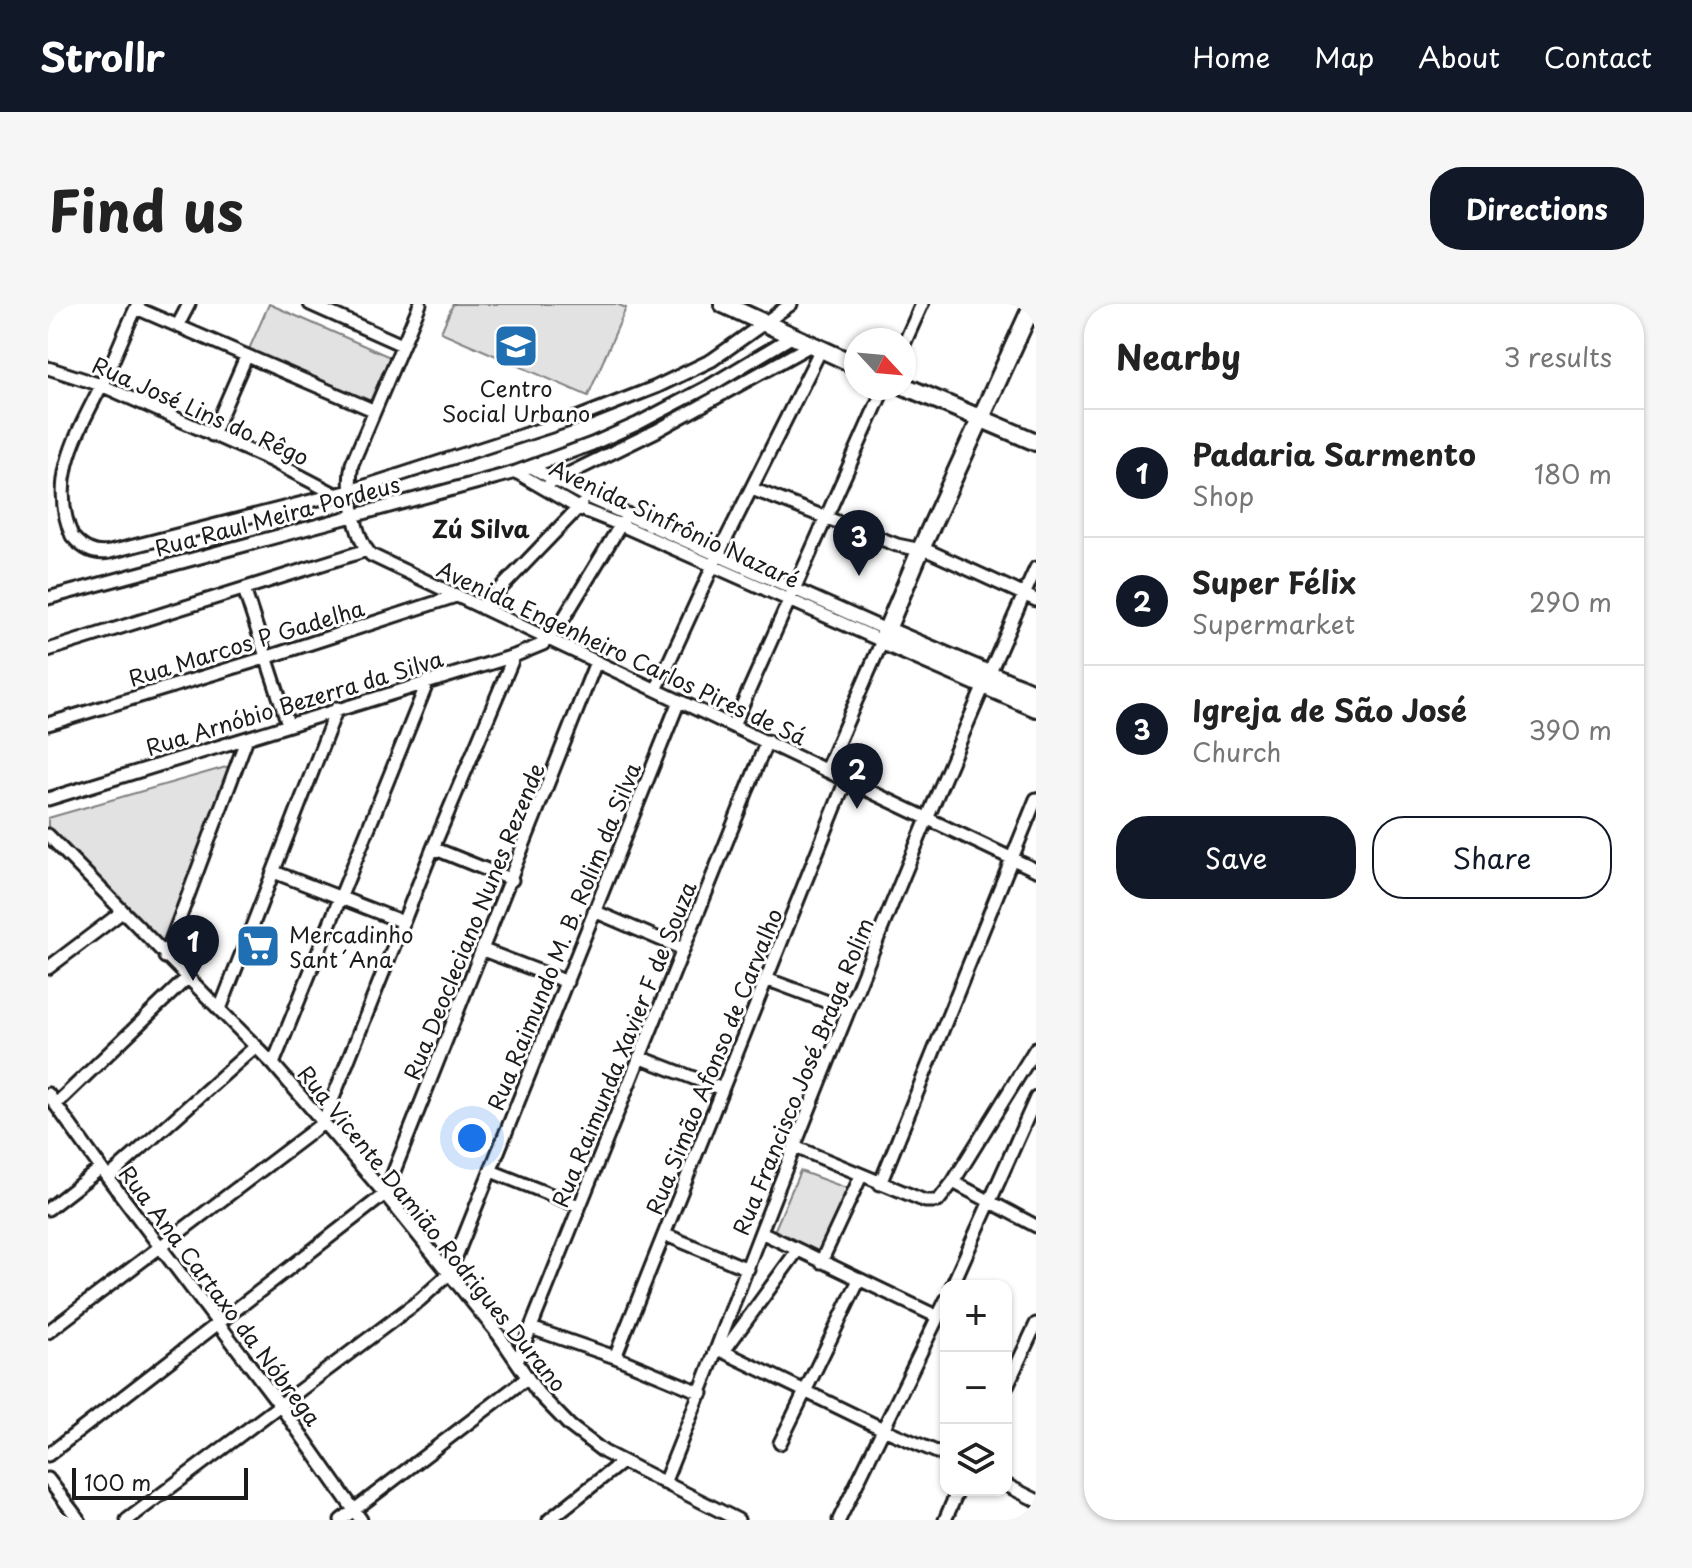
<!DOCTYPE html>
<meta charset="utf-8">
<style>
:root{--surface:#fff;--page:#f6f6f6;--text:#222;--muted:#767676;--line:#e0e0e0;--accent:#111827}
body{margin:0;font-family:"Playpen Sans",sans-serif;background:var(--page);color:var(--text)}
.controls{position:absolute;right:24px;bottom:24px;display:grid;overflow:hidden;border-radius:16px;box-shadow:0 2px 6px #0004}
.controls button{width:72px;height:72px;display:grid;place-items:center;padding:0;border:0;border-bottom:2px solid var(--line);background:var(--surface);color:var(--text);font:40px sans-serif}
.compass{position:absolute;left:796px;top:24px;width:72px;height:72px;border-radius:50%;background:var(--surface);box-shadow:0 2px 6px #0004;rotate:116deg}
.scale{position:absolute;left:24px;bottom:20px;width:176px;box-sizing:border-box;padding-left:8px;border:4px solid #1c1c1c;border-top:0;font-size:22px;line-height:28px;white-space:nowrap;color:#1c1c1c;-webkit-text-stroke:6px #fff;paint-order:stroke}
.you{position:absolute;left:424px;top:834px;width:28px;height:28px;margin:-20px;border:6px solid #fff;border-radius:50%;background:#1a73e8;box-shadow:0 0 0 12px #1a73e833}
.badge{display:grid;place-items:center;width:52px;height:52px;border-radius:50%;background:var(--accent);color:#fff;font-size:26px;font-weight:700}
.pin{position:absolute;translate:-50% -66px;filter:drop-shadow(0 2px 4px #0008)}
.pin::after{content:'';position:absolute;top:42px;width:28px;height:24px;background:inherit;clip-path:polygon(0 0,100% 0,50% 100%)}
.list{margin:0;padding:0;list-style:none}
h2{display:flex;justify-content:space-between;align-items:center;height:104px;margin:0;padding:0 32px;font-size:34px}
h2 small{font-size:26px;font-weight:400;color:var(--muted)}
.list li{display:grid;grid-template-columns:52px 1fr auto;gap:24px;align-items:center;box-sizing:border-box;height:128px;padding:0 32px;border-top:2px solid var(--line)}
.list b{display:block;font-size:30px;white-space:nowrap}
.list p{margin:0;font-size:26px;white-space:nowrap;color:var(--muted)}
.list em{font-size:26px;font-style:normal;color:var(--muted)}
.actions{display:flex;gap:16px;padding:24px 32px}
.actions a{flex:1;padding:18px 0;border:2px solid var(--accent);border-radius:32px;text-align:center;font-size:28px;color:var(--accent)}
.actions .main{background:var(--accent);color:#fff}
.icon{flex:none;width:44px;height:44px;fill:none;stroke:currentColor;stroke-width:2;stroke-linecap:round;stroke-linejoin:round}
.map{position:relative;flex:none;width:988px;height:1216px;overflow:hidden;border-radius:32px}
header{display:flex;align-items:center;gap:48px;box-sizing:border-box;height:112px;padding:0 40px;background:var(--accent);color:#fff}
header strong{font-size:38px}
nav{display:flex;gap:44px;margin-inline-start:auto;font-size:28px}
.intro{display:flex;align-items:center;justify-content:space-between;box-sizing:border-box;height:192px;padding:0 48px}
h1{margin:0;font-size:56px}
.button{padding:20px 36px;border-radius:32px;background:var(--accent);color:#fff;font-size:28px;font-weight:700}
main{display:flex;gap:48px;padding:0 48px}
aside{flex:1;background:var(--surface);border-radius:32px;box-shadow:0 2px 6px #0004}
.map>svg:first-child{display:block}
.green{fill:#e2e2e2;stroke:#7f7f7f;stroke-width:2}
.lines{fill:none;stroke-linecap:round;stroke-linejoin:round}
.street-casing{stroke:#1c1c1c;stroke-width:17}
.secondary-casing{stroke:#1c1c1c;stroke-width:22}
.street{stroke:#fff;stroke-width:11}
.secondary{stroke:#fff;stroke-width:16}
.labels{text-anchor:middle;dominant-baseline:central;stroke-width:6;stroke-linejoin:round;paint-order:stroke}
.poi-label{font-size:22px;fill:#1c1c1c;stroke:#fff}
.street-label{font-size:22px;fill:#1c1c1c;stroke:#fff}
.neighbourhood-label{font-size:24px;font-weight:bold;fill:#1c1c1c;stroke:#fff}
</style>
<header>
<strong>Strollr</strong>
<nav><a>Home</a><a>Map</a><a>About</a><a>Contact</a></nav>
</header>
<div class="intro"><h1>Find us</h1><a class="button">Directions</a></div>
<main>
<div class="map">
<svg width="988" height="1216" viewBox="0 0 988 1216">
<rect width="100%" height="100%" fill="#fff"/>
<filter id="ink" filterUnits="userSpaceOnUse"><feTurbulence type="fractalNoise" baseFrequency=".0125" numOctaves="2"/><feDisplacementMap in="SourceGraphic" scale="16" xChannelSelector="R" yChannelSelector="G"/><feConvolveMatrix kernelMatrix="1 2 1 2 8 2 1 2 1" color-interpolation-filters="sRGB"/></filter>
<g filter="url(#ink)">
<!-- green -->
<path class="green" d="M221,0L342,53L318,106L198,52Z
M405,0H569L578,4L540,92L393,28Z
M192,459L117,651L0,525V514Z
M752,867L801,885L768,955L724,932Z"/>
<g class="lines">
<!-- street casing -->
<g class="street-casing">
<path id="street" d="M90,0C77,26 67,54 54,80C29,130 0,176 24,232C35,245 46,251 62,248L302,187L531,113L608,83L664,56L743,0
M262,0L354,41
M372,0L304,160C299,184 306,233 323,251L988,566
M88,4L325,106
M0,7L3,0
M130,21L141,0
M856,40L874,0
M0,64L53,81L222,156L287,190
M164,131L198,53
M483,163L539,193L838,326
M468,168L530,204L573,221L834,337L778,466
M502,179L608,127L763,41
M704,185L849,241L883,248L988,296
M196,285L240,420
M0,294L468,168L544,140L589,120L663,81L745,32
M434,304L533,201
M0,346L319,246
M608,386L670,251L773,45
M0,420L217,354L408,292
M685,422L836,84
M0,495L466,352L495,340L510,324L579,210
M0,531L225,760L337,890L450,1030L490,1089L522,1122L556,1148L690,1216
M385,544L464,576
M226,568L355,618
M546,607L635,645
M435,646L519,678
M117,653L199,434
M0,664L74,608
M718,675L801,706
M172,705L289,404
M591,753L674,785
M225,760L380,377
M0,790L60,874L232,1101L313,1216
M8,800L139,674
M747,843L877,897H890L905,878L988,744
M443,867L531,902
M60,874L208,742
M905,878L988,922
M832,880L988,495
M0,905L53,864
M713,928L890,1013
M618,931L700,965
M773,958L813,872
M904,982L988,794
M483,1024L567,1053L654,1089
M0,1028L275,819L385,544L466,352
M670,1045L835,1125L898,1152
M676,1047L749,947
M567,1053L798,476
M469,1058L719,437
M958,1084L988,1020
M732,1139L811,976
M0,1151L337,890L548,358
M0,1175L31,1216
M616,1179C651,1095 681,1010 714,925C801,703 890,481 988,264
M958,1181L988,1196
M79,1216L372,996L401,970L631,397
M293,1216L479,1074
M501,1216L574,1158
M791,1216L898,996
M897,1216L910,1186"/>
</g>
<!-- secondary casing -->
<g class="secondary-casing">
<path id="secondary" d="M675,0L808,61
M985,0L872,247L834,337L988,404
M856,82L988,138
M838,326L988,390"/>
</g>
<!-- street -->
<use href="#street" class="street"/>
<!-- secondary -->
<use href="#secondary" class="secondary"/>
</g>
</g>
<!-- icons -->
<defs>
<g id="school-square" transform="scale(2.3)"><rect x="-9" y="-9" width="18" height="18" rx="4" fill="#1f6fb2" stroke="#fff"/><path d="M0-5L7-2L0 1L-7-2ZM-4 1L0 2.5L4 1V4Q0 6-4 4Z" fill="#fff"/></g>
<g id="supermarket-square" transform="scale(2.3)"><rect x="-9" y="-9" width="18" height="18" rx="4" fill="#1f6fb2" stroke="#fff"/><path d="M-6-5.5h2.5l.6 2H6L4.5 2H-2.5L-4.4-4H-6ZM-1.5 3.2a1.3 1.3 0 1 0 .1 0ZM3 3.2a1.3 1.3 0 1 0 .1 0Z" fill="#fff"/></g>
</defs>
<g fill-rule="evenodd">
<use href="#school-square" x="468" y="42"/>
<use href="#supermarket-square" x="210" y="642"/>
</g>
<g class="labels">
<!-- poi labels -->
<g class="poi-label">
<text x="468" y="83">Centro<tspan x="468" dy="25">Social Urbano</tspan></text>
<text x="241" y="629" text-anchor="start">Mercadinho<tspan x="241" dy="25">Sant´Ana</tspan></text>
</g>
<!-- street labels -->
<g class="street-label">
<text transform="translate(153 106) rotate(24)">Rua José Lins do Rêgo</text>
<text transform="translate(229 211) rotate(-15)">Rua Raul Meira Pordeus</text>
<text transform="translate(627 219) rotate(25)">Avenida Sinfrônio Nazaré</text>
<text transform="translate(198 338) rotate(-17)">Rua Marcos P Gadelha</text>
<text transform="translate(574 348) rotate(25)">Avenida Engenheiro Carlos Pires de Sá</text>
<text transform="translate(246 398) rotate(-17)">Rua Arnóbio Bezerra da Silva</text>
<text transform="translate(425 617) rotate(-68)">Rua Deocleciano Nunes Rezende</text>
<text transform="translate(515 632) rotate(-68)">Rua Raimundo M. B. Rolim da Silva</text>
<text transform="translate(575 740) rotate(-68)">Rua Raimunda Xavier F de Souza</text>
<text transform="translate(665 757) rotate(-68)">Rua Simão Afonso de Carvalho</text>
<text transform="translate(754 772) rotate(-68)">Rua Francisco José Braga Rolim</text>
<text transform="translate(385 924) rotate(51)">Rua Vicente Damião Rodrigues Durano</text>
<text transform="translate(173 991) rotate(53)">Rua Ana Cartaxo da Nóbrega</text>
</g>
<!-- neighbourhood labels -->
<g class="neighbourhood-label">
<text x="433" y="224">Zú Silva</text>
</g>
</g>
</svg>
<div class="controls">
<button>+</button>
<button>−</button>
<button><svg class="icon" aria-label="layers" viewBox="0 0 24 24"><path d="M12 4l9 5-9 5-9-5zM3 14l9 5 9-5"/></svg></button>
</div>
<svg class="compass" viewBox="-18 -18 36 36"><path d="M0-13l5 13h-10z" fill="#e53935"/><path d="M0 13l5-13h-10z" fill="#767676"/></svg>
<div class="scale">100 m</div>
<div class="you"></div>
<div class="pin badge" style="left:145px;top:677px">1</div>
<div class="pin badge" style="left:809px;top:505px">2</div>
<div class="pin badge" style="left:811px;top:272px">3</div>
</div>
<aside>
<h2>Nearby<small>3 results</small></h2>
<ul class="list">
<li><span class="badge">1</span><div><b>Padaria Sarmento</b><p>Shop</p></div><em>180 m</em></li>
<li><span class="badge">2</span><div><b>Super Félix</b><p>Supermarket</p></div><em>290 m</em></li>
<li><span class="badge">3</span><div><b>Igreja de São José</b><p>Church</p></div><em>390 m</em></li>
</ul>
<div class="actions"><a class="main">Save</a><a>Share</a></div>
</aside>
</main>
